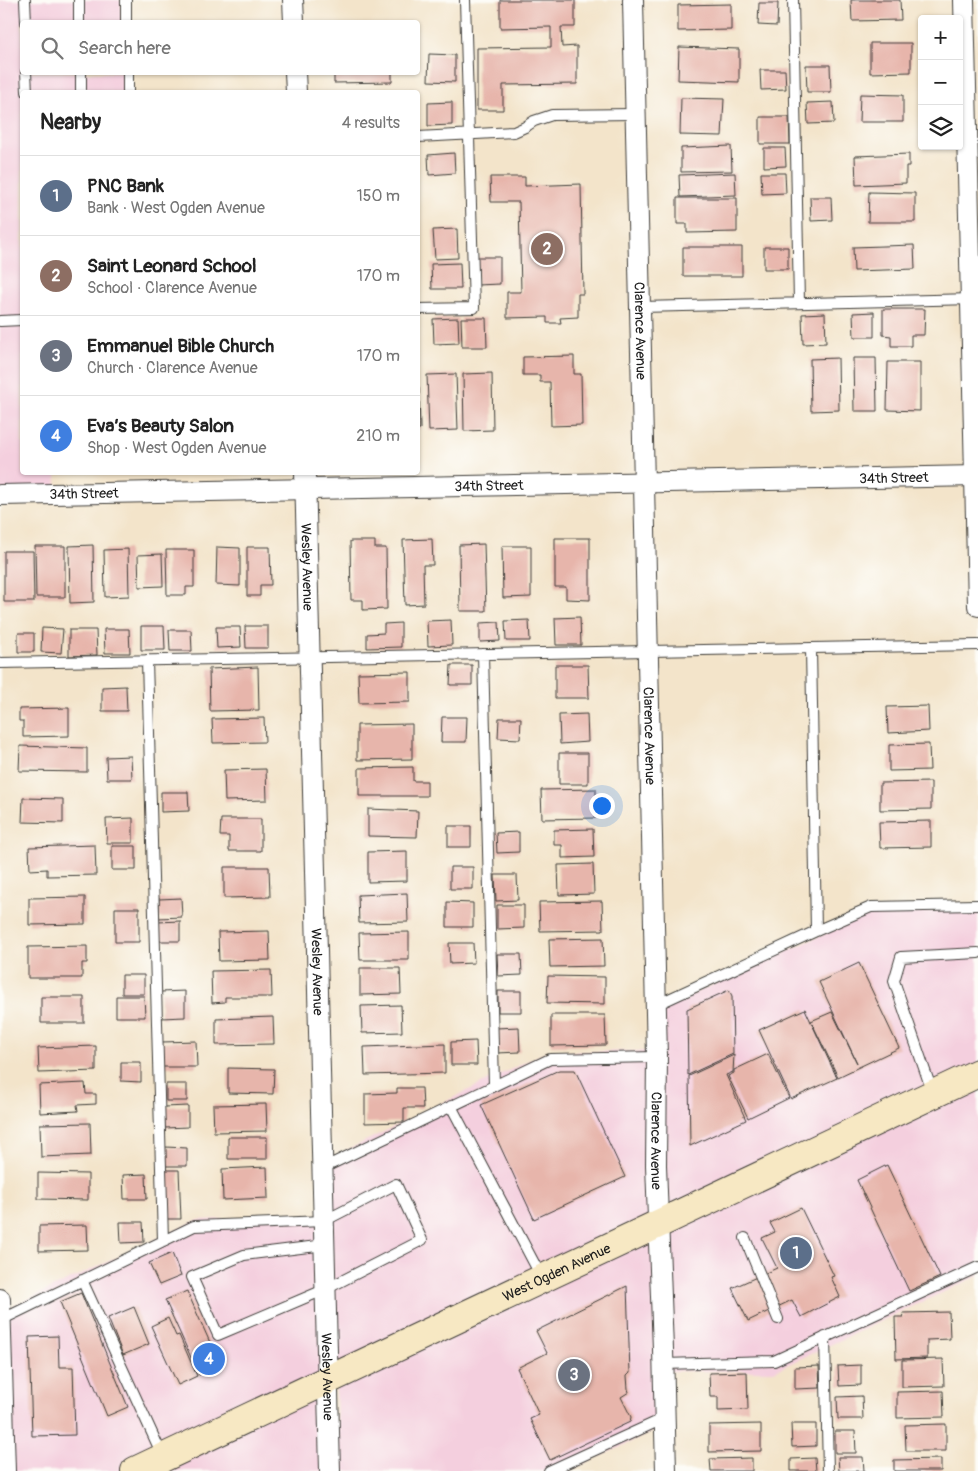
<!DOCTYPE html>
<meta charset="utf-8">
<style>
:root{--surface:#fff;--page:#f6f6f6;--text:#222;--muted:#767676;--line:#e0e0e0;--accent:#db2777}
body{margin:0;font-family:Pangolin,sans-serif;background:var(--page);color:var(--text)}
.controls{position:absolute;right:15px;top:15px;display:grid;overflow:hidden;border-radius:5px;box-shadow:0 1px 4px #0004}
.controls button{width:45px;height:45px;display:grid;place-items:center;padding:0;border:0;border-bottom:1px solid var(--line);background:var(--surface);color:var(--text);font:25px sans-serif}
.you{position:absolute;left:601px;top:805px;width:18px;height:18px;margin:-12px;border:4px solid #fff;border-radius:50%;background:#1a73e8;box-shadow:0 0 0 8px #1a73e833}
.badge{display:grid;place-items:center;width:32px;height:32px;border-radius:50%;background:var(--accent);color:#fff;font-size:16px;font-weight:700}
.pin{position:absolute;translate:-50% -50%;border:2px solid #fff;box-shadow:0 1px 5px #0006}
.list{margin:0;padding:0;list-style:none}
h2{display:flex;justify-content:space-between;align-items:center;height:65px;margin:0;padding:0 20px;font-size:21px}
h2 small{font-size:16px;font-weight:400;color:var(--muted)}
.list li{display:grid;grid-template-columns:32px 1fr auto;gap:15px;align-items:center;box-sizing:border-box;height:80px;padding:0 20px;border-top:1px solid var(--line)}
.list b{display:block;font-size:19px;white-space:nowrap}
.list p{margin:0;font-size:16px;white-space:nowrap;color:var(--muted)}
.list em{font-size:16px;font-style:normal;color:var(--muted)}
.icon{flex:none;width:28px;height:28px;fill:none;stroke:currentColor;stroke-width:2;stroke-linecap:round;stroke-linejoin:round}
.map{position:relative;flex:none;width:978px;height:1471px;overflow:hidden}
.search{position:absolute;background:var(--surface);box-shadow:0 1px 4px #0004;left:20px;top:20px;width:400px;height:55px;display:flex;align-items:center;gap:12px;box-sizing:border-box;padding:0 18px;border-radius:5px;color:var(--muted);font-size:19px}
.panel{position:absolute;background:var(--surface);box-shadow:0 1px 4px #0004;left:20px;top:90px;width:400px;height:385px;border-radius:5px}
.map>svg:first-child{display:block}
.built{fill:#f4cfde}
.building{fill:#e7b5ab}
.lines{fill:none;stroke-linecap:round;stroke-linejoin:round}
.service-casing{stroke:#3c3a36;stroke-width:12}
.minor-casing{stroke:#3c3a36;stroke-width:22}
.secondary-casing{stroke:#3c3a36;stroke-width:30}
.service{stroke:#fff;stroke-width:10}
.minor{stroke:#fff;stroke-width:20}
.secondary{stroke:#f7e8c3;stroke-width:28}
.labels{text-anchor:middle;dominant-baseline:central;stroke-width:5;stroke-linejoin:round;paint-order:stroke}
.street-label{font-size:14px;fill:#1c1c1c;stroke:#fdfcf7}
</style>
<div class="map">
<svg width="978" height="1471" viewBox="0 0 978 1471">
<rect width="100%" height="100%" fill="#fdfcf7"/>
<filter id="ink" filterUnits="userSpaceOnUse"><feTurbulence type="fractalNoise" baseFrequency=".02" numOctaves="2"/><feDisplacementMap in="SourceGraphic" scale="10" xChannelSelector="R" yChannelSelector="G"/><feConvolveMatrix kernelMatrix="1 2 1 2 8 2 1 2 1" color-interpolation-filters="sRGB"/></filter>
<filter id="wash" filterUnits="userSpaceOnUse"><feTurbulence type="fractalNoise" baseFrequency=".0096" numOctaves="4" result="noise"/><feDisplacementMap in="SourceGraphic" scale="20" xChannelSelector="R" yChannelSelector="G"/><feGaussianBlur stdDeviation="1.12" result="paint"/><feColorMatrix in="noise" values="0 0 0 0 0 0 0 0 0 0 0 0 0 0 0 0 0 1.4 0 .05"/><feComposite in="paint" operator="in"/></filter>
<g filter="url(#wash)">
<rect width="100%" height="100%" fill="#f3e4ca"/>
<!-- built -->
<path class="built" d="M0,0H121L122,22H22V72L123,73L124,92H22V472L56,473L57,490L0,491Z
M978,910V1072L332,1374L327,1160L546,1052L662,1051L660,1009L873,912Z
M978,1082V1276L774,1371H670L672,1423L568,1471H338L336,1385Z
M318,1216L322,1376L121,1471H0V1312L198,1220Z
M324,1386L327,1471H143Z"/>
<g id="blocks">
<!-- building -->
<path class="building" d="M500,0H575V27H561L562,47L577,46V84L503,85V110H477V48L551,47V27L500,28Z
M851,0H900L901,20L852,21Z
M759,3H778L777,26L758,25Z
M731,4V30L678,31V5Z
M870,43H911V72L870,73Z
M679,47L739,49V82L678,80Z
M429,54L455,55V82L428,81Z
M806,65H830L831,92H807Z
M760,70H785L786,89L761,90Z
M334,72H392V82L334,83Z
M860,94L903,95V122H859Z
M681,98L724,99L722,136L680,135Z
M452,102V125L428,126V103Z
M833,102L834,123L808,124L807,103Z
M760,117H789L790,144H760Z
M731,146L732,171L681,172V148Z
M764,148H785L786,166L764,167Z
M454,153L455,173L429,175L428,155Z
M909,154V166H906V183L856,185L855,156Z
M735,173L736,195L680,197L679,175Z
M761,173H785L786,193L762,194Z
M490,177H525V186L581,184L583,294H578V317L560,318L561,323H547V317L507,318V292H521L519,202H491Z
M869,192L915,193V222H868Z
M810,197H831L832,220L811,221Z
M677,198H737V232L687,233V224H677Z
M457,229L458,258L435,259L433,230Z
M914,245L915,269L854,271L853,247Z
M683,247H742V276H683Z
M764,247H788V269H764Z
M477,257H500V284L477,285Z
M460,263L461,289H432L431,264Z
M883,309H925L924,335H911V346H891V336L883,335Z
M874,312V337H854L853,313Z
M825,313L826,343L803,344L802,314Z
M458,318L459,343L434,344L433,319Z
M461,318H486L487,347H462Z
M574,356V374H581L582,425L551,426L550,382H540V375H523V357Z
M838,358L839,410L811,411L810,359Z
M853,358H876L877,411H854Z
M888,362H920V411L887,410Z
M492,373L493,430L464,431L463,374Z
M456,374L458,430L429,431L427,375Z
M418,387H419L420,429H418Z
M555,538H590V600L566,599V587H555Z
M432,539L433,565H423L424,604L405,605L403,540Z
M350,541H375V548H386L387,609L363,610V600H351Z
M484,544L486,611H460L459,545Z
M93,545L94,602L70,603L69,546Z
M35,546H65V597H36Z
M502,546H531V597L503,598Z
M217,547L240,548V586L216,585Z
M247,547H270L271,585H260V596H247Z
M128,549L129,596L105,597L104,550Z
M166,550H194V587H186V595H167Z
M4,551H33L34,602H4Z
M162,554L163,586L139,587L138,555Z
M580,617L581,645H556L555,618Z
M451,620L452,645L428,646L427,621Z
M529,620L530,641H506L505,621Z
M499,622L500,641L480,642V623Z
M401,623V647L367,648V634L384,633V624Z
M141,626H164L165,650H141Z
M245,626H268V648H246Z
M216,627H240L241,647L217,648Z
M42,628L63,629L61,653L41,652Z
M104,629H129L130,653H105Z
M69,630H96L97,655L69,656Z
M169,630H191L192,651H170Z
M18,633H34V652H18Z
M451,665H472V685H450Z
M555,665H588L589,698H555Z
M258,667L259,710L210,711L209,669Z
M410,672V702L359,703L358,673Z
M126,686L127,711H102V687Z
M928,706L929,731L888,733L887,707Z
M69,708V736L23,737V721H19V709Z
M587,714L588,742L560,744L559,715Z
M442,717H467L466,742H441Z
M264,718L265,742L213,743L212,719Z
M499,718H521L520,739L498,738Z
M412,724V759L357,760V725Z
M929,744L930,770L889,771V745Z
M20,746L87,748V772L19,771Z
M559,753H588V784H559Z
M131,756L132,779H107L106,757Z
M413,767V781H427V796H359V768Z
M266,769L267,800L225,801L224,770Z
M931,782V809L880,810V783Z
M596,789V818L542,819L541,790Z
M161,792H188L189,811L161,812Z
M23,798L63,799V823L22,822Z
M368,809L418,811L417,837L368,836Z
M133,818V843H107L106,819Z
M221,819H261V851H229V836H220Z
M931,821V847L880,848L879,822Z
M448,826H471V847H448Z
M593,829L594,857L562,858V845H554V830Z
M519,832V852L497,853L496,833Z
M95,845L96,875L47,876V869L30,870L29,847Z
M112,846H136V870H112Z
M407,851V881L368,882V852Z
M593,864L594,894L559,895L558,865Z
M224,867H269L270,897L224,898Z
M450,867H473V889H450Z
M495,875H517L518,900L496,901Z
M407,893L408,922L359,923L358,895Z
M85,897V924L29,925V898Z
M181,898L182,917L159,918V899Z
M602,901L603,930L540,931L539,902Z
M447,902L473,903V927H447Z
M497,905H524V928L497,929Z
M115,908H139V942H115Z
M180,921V941H158V922Z
M269,931L270,960L219,961L218,932Z
M409,932V960H360L359,933Z
M603,938L604,966L550,967L549,939Z
M449,943H473L474,963L450,964Z
M87,946V963H82V978H28V947Z
M497,954H521L522,975L498,976Z
M859,963L899,1048L838,1077L811,1021L832,1012L857,1063L819,982Z
M360,968H400L401,994L360,995Z
M271,970L272,997H225V1002L212,1003L211,971Z
M122,975H144V994H122Z
M548,976L605,977V1004L547,1003Z
M729,990L732,996L733,1054L688,1075L687,1009Z
M185,991V1017L161,1018V992Z
M498,991H521V1012H498Z
M116,996H144L145,1017H116Z
M41,997H84V1023H41Z
M401,1005L402,1032L362,1033L361,1006Z
M805,1009L837,1078L791,1099L759,1030Z
M551,1015H605L606,1045L551,1046Z
M273,1017L274,1044L216,1045V1019Z
M519,1027L520,1052L497,1053L496,1028Z
M196,1041L197,1067H163L162,1042Z
M476,1041L477,1065H451V1042Z
M445,1044V1073L365,1075L364,1047Z
M96,1046V1071L39,1073L38,1048Z
M768,1054L789,1098L748,1118L728,1076L734,1073V1070Z
M734,1055L733,1072L726,1075L746,1120L690,1146L689,1076Z
M121,1062H141V1082L121,1081Z
M228,1068L274,1069L273,1094L228,1093Z
M559,1070H575L625,1177L534,1219L481,1105Z
M85,1083L86,1094H96V1104L77,1105L78,1111L40,1113L39,1085Z
M166,1084H187V1101H166Z
M397,1088H422L423,1108H404V1122L365,1123V1094L397,1093Z
M266,1104L267,1131L214,1132L213,1105Z
M188,1106V1127L165,1128L164,1107Z
M90,1123L91,1155L41,1157L40,1124Z
M228,1137H267V1159H228Z
M165,1147L187,1148V1166H165Z
M887,1165L940,1277L909,1291L857,1180Z
M267,1167L268,1198L223,1200L222,1169Z
M162,1170H179L181,1219H164Z
M38,1173L88,1174V1200L38,1199Z
M146,1174L147,1199H124L123,1175Z
M801,1208L834,1276L831,1277L840,1297L801,1317L792,1300L748,1321L732,1288L777,1268L762,1238L775,1232L770,1223Z
M120,1222H143L144,1242L121,1243Z
M87,1225L88,1250L39,1251V1226Z
M172,1253L181,1276L159,1285L149,1263Z
M627,1286L630,1373L627,1376L628,1389L629,1392L621,1397L631,1417L630,1422L550,1460L530,1419L539,1415L517,1368L547,1353L536,1331Z
M187,1291L220,1365L199,1375L165,1300Z
M81,1293L128,1407L107,1416L60,1302Z
M134,1307L149,1344L123,1355L108,1318Z
M949,1312L950,1339L927,1340V1358L896,1359L895,1317H904L903,1313Z
M168,1318L176,1336L179,1335L197,1376L178,1385L151,1326Z
M58,1336L59,1367H73L75,1435L32,1436L29,1337Z
M943,1359L944,1386L902,1387V1360Z
M861,1365V1385L839,1386L838,1366Z
M819,1366L820,1388L795,1389V1367Z
M747,1372L748,1410L718,1411V1397H710L709,1373Z
M943,1391L944,1417L897,1418V1392Z
M862,1396L863,1419H838L837,1397Z
M761,1424V1451L709,1452V1425Z
M791,1424H816V1446L792,1447Z
M946,1424V1451H906L905,1425Z
M835,1431H855L856,1453H835Z
M838,1457H863L864,1471H839Z
M752,1458V1471H711L710,1459Z
M815,1458L816,1471H791V1459Z
M941,1459V1471H894V1460Z"/>
</g>
</g>
<g filter="url(#ink)">
<use href="#blocks" fill-opacity="0" stroke="#3c3a36" stroke-width="1"/>
<g class="lines">
<!-- service casing -->
<g class="service-casing">
<path id="service" d="M25,0L26,22
M79,0V22
M126,0V22
M793,0L799,303
M26,72L27,92
M81,72V92
M128,72V92
M418,137L514,132L525,127L534,121L552,115L635,114
M640,307L974,299
M418,309L474,308L465,0
M0,321L22,320
M811,648L816,931
M483,654L494,1085
M147,660L163,1241
M0,663L978,645
M656,1005L816,931L871,907L978,905
M933,1094L894,981L901,957L978,953
M451,1106L542,1278
M323,1168L550,1059L657,1057
M745,1238L778,1319
M82,1280L163,1457
M1,1320L194,1226L324,1221L396,1184L422,1240L326,1289L218,1335L192,1277L244,1255L325,1245
M825,1337L828,1471
M664,1364L774,1361L978,1267
M549,1471L665,1418"/>
</g>
<!-- minor casing -->
<g class="minor-casing">
<g id="minor">
<path d="M293,0L294,22"/>
<path id="s1" d="M633,0L657,1057L656,1165L663,1349L666,1471"/>
<path d="M964,0L978,606"/>
<path d="M295,72L296,92"/>
<path id="s2" d="M305,472L330,1471"/>
<path id="s3" d="M0,495L978,476"/>
<path d="M0,1299L5,1471"/>
</g>
</g>
<!-- secondary casing -->
<g class="secondary-casing">
<g id="secondary">
<path id="s4" d="M135,1471L978,1073"/>
</g>
</g>
<!-- service -->
<use href="#service" class="service"/>
<!-- minor -->
<use href="#minor" class="minor"/>
<!-- secondary -->
<use href="#secondary" class="secondary"/>
</g>
</g>
<g class="labels">
<!-- street labels -->
<g class="street-label">
<text stroke="none"><textPath href="#s1" startOffset="331">Clarence Avenue</textPath></text>
<text stroke="none"><textPath href="#s3" startOffset="894">34th Street</textPath></text>
<text stroke="none"><textPath href="#s3" startOffset="489">34th Street</textPath></text>
<text stroke="none"><textPath href="#s3" startOffset="84">34th Street</textPath></text>
<text stroke="none"><textPath href="#s2" startOffset="95">Wesley Avenue</textPath></text>
<text stroke="none"><textPath href="#s1" startOffset="736">Clarence Avenue</textPath></text>
<text stroke="none"><textPath href="#s2" startOffset="500">Wesley Avenue</textPath></text>
<text stroke="none"><textPath href="#s1" startOffset="1141">Clarence Avenue</textPath></text>
<text stroke="none"><textPath href="#s4" startOffset="466">West Ogden Avenue</textPath></text>
<text stroke="none"><textPath href="#s2" startOffset="905">Wesley Avenue</textPath></text>
</g>
</g>
</svg>
<div class="controls">
<button>+</button>
<button>−</button>
<button><svg class="icon" aria-label="layers" viewBox="0 0 24 24"><path d="M12 4l9 5-9 5-9-5zM3 14l9 5 9-5"/></svg></button>
</div>
<div class="you"></div>
<div class="pin badge" style="left:796px;top:1253px;background:#5c6f8a">1</div>
<div class="pin badge" style="left:547px;top:249px;background:#8d6e63">2</div>
<div class="pin badge" style="left:574px;top:1375px;background:#6b7280">3</div>
<div class="pin badge" style="left:209px;top:1359px;background:#3f7fe0">4</div>
<div class="search"><svg class="icon" aria-label="search" viewBox="0 0 24 24"><circle cx="10" cy="10" r="6"/><path d="M15 15l6 6"/></svg>Search here</div>
<section class="panel">
<h2>Nearby<small>4 results</small></h2>
<ul class="list">
<li><span class="badge" style="background:#5c6f8a">1</span><div><b>PNC Bank</b><p>Bank · West Ogden Avenue</p></div><em>150 m</em></li>
<li><span class="badge" style="background:#8d6e63">2</span><div><b>Saint Leonard School</b><p>School · Clarence Avenue</p></div><em>170 m</em></li>
<li><span class="badge" style="background:#6b7280">3</span><div><b>Emmanuel Bible Church</b><p>Church · Clarence Avenue</p></div><em>170 m</em></li>
<li><span class="badge" style="background:#3f7fe0">4</span><div><b>Eva’s Beauty Salon</b><p>Shop · West Ogden Avenue</p></div><em>210 m</em></li>
</ul>
</section>
</div>
